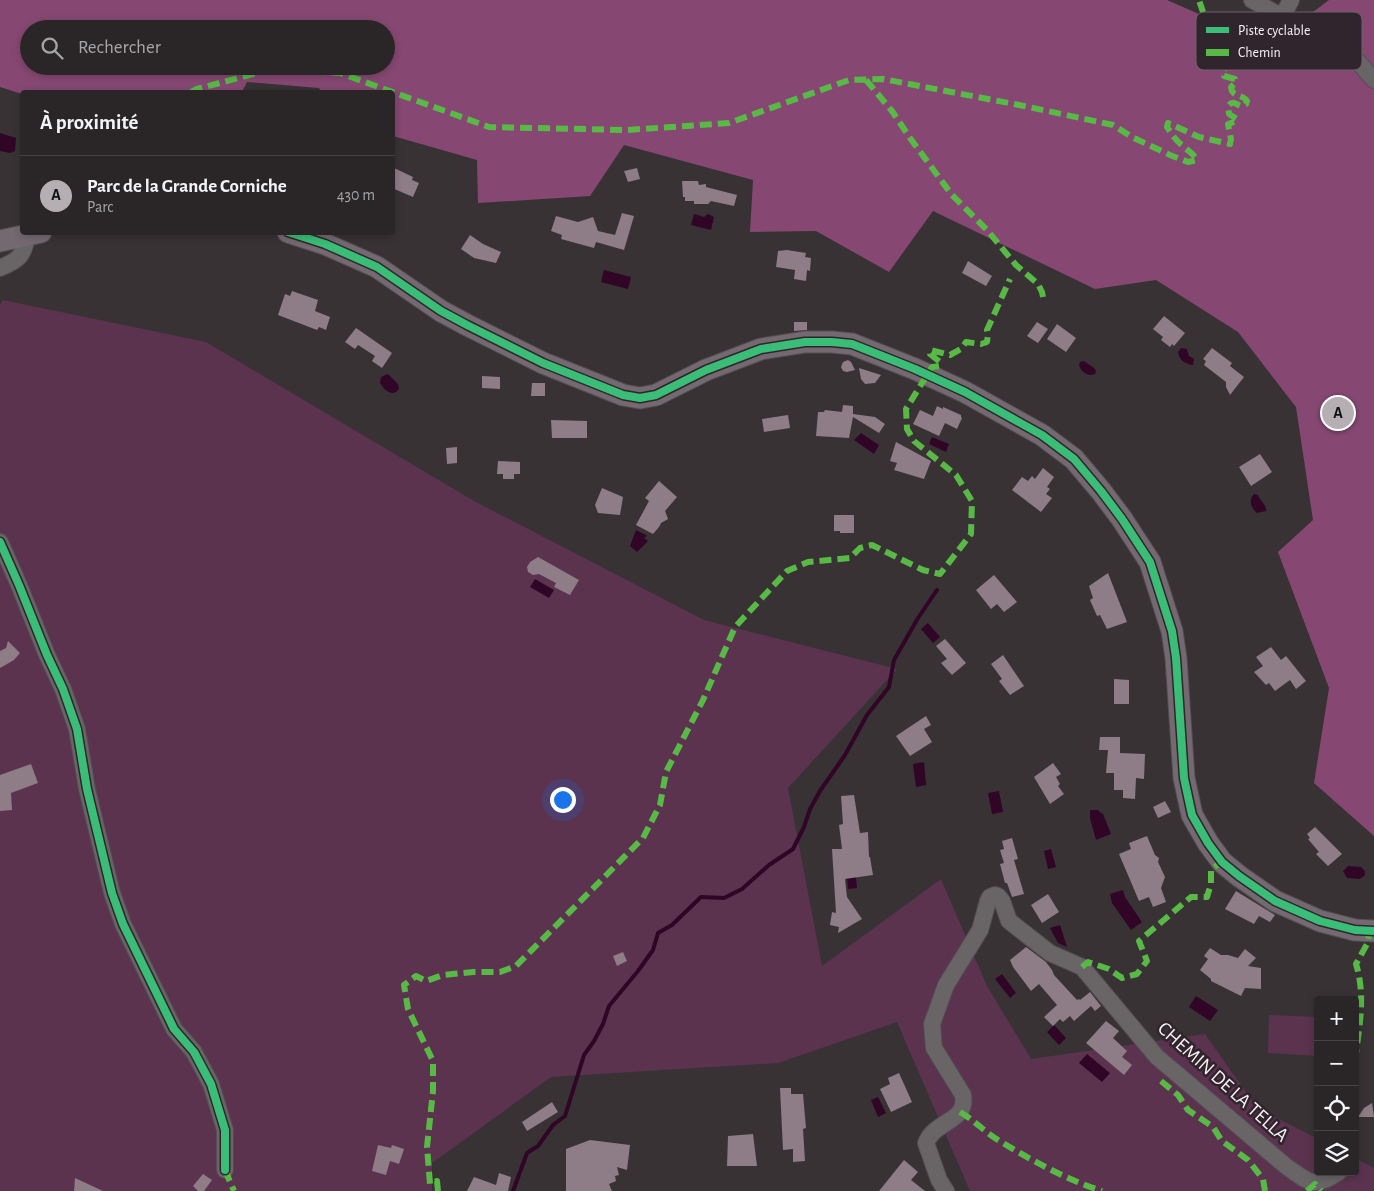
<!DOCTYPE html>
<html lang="fr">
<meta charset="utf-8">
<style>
:root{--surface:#2a2628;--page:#322e30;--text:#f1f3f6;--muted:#a5a5a8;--line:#464345;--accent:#b5aeb2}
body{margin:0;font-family:"Alegreya Sans",sans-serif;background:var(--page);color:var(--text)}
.controls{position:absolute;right:15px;bottom:15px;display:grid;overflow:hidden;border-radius:5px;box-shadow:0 2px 8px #0003}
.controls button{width:45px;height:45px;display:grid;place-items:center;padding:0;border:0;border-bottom:1px solid var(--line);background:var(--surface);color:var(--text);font:25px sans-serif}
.you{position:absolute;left:562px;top:799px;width:18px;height:18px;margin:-12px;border:4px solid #fff;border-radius:50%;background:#1a73e8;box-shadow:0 0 0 8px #1a73e833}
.badge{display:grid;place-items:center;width:32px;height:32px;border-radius:50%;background:var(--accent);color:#111;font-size:16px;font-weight:700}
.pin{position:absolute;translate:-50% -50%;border:2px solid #fff;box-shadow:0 1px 5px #0006}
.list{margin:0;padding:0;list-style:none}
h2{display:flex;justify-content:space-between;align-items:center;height:65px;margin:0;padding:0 20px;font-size:21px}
h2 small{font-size:16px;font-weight:400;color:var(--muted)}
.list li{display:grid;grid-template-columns:32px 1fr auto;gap:15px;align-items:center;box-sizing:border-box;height:80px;padding:0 20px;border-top:1px solid var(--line)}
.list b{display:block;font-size:19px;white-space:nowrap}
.list p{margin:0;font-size:16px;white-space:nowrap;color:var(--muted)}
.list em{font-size:16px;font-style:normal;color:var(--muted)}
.icon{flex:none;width:28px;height:28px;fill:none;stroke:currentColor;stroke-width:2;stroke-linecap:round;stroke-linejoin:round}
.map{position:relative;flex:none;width:1374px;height:1191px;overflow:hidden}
.search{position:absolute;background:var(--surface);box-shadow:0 2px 8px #0003;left:20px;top:20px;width:375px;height:55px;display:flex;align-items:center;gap:12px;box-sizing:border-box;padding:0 18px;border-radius:28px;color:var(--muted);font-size:19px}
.panel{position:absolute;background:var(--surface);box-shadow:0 2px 8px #0003;left:20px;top:90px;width:375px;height:145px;border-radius:5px}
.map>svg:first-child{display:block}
.green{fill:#5b334f}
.forest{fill:#864872;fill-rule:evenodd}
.water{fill:#310526}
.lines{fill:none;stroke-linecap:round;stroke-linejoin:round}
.stream{stroke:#310526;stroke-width:4}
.building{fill:#8e7c87}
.minor-casing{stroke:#534e51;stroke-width:18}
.major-casing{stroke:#534e51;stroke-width:23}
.minor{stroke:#696567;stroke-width:16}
.major{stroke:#746970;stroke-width:21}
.quiet{stroke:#58b947;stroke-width:6;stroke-dasharray:12 6;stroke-linecap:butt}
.cycleway-casing{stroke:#30252c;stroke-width:11}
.cycleway{stroke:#3abd76;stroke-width:8}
.labels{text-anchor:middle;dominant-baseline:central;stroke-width:5;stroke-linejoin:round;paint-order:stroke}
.street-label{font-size:20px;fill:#f9f1f6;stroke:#30252c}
.key{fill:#30252c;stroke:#6c6269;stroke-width:1}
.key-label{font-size:14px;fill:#f9f1f6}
</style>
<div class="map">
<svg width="1374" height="1191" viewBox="0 0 1374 1191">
<rect width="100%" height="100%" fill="#383235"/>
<!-- green -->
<path class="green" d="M3,300L206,342L474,501L704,620L897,669L788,788L822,966L941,879L987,986L1031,1059L1205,1034L1257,1108L1318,1139V1172H1355V1158L1374,1168V1191H970L897,1022L778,1063L551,1077L432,1163V1191H0V305Z
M1269,1015L1318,1017V1056L1268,1053Z"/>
<!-- forest -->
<path class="forest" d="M0,0H1167L1269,45L1329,0H1374V836L1314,783L1329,688L1278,552L1313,520L1296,407L1238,332L1156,280L1095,289L933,211L889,272L816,231L750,232L753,180L624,145L590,196L478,203L477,160L393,136L392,92H322L319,88L247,82L242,92H22V94L0,87ZM29,29H386V66H29Z"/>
<!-- water -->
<path class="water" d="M0,133L16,138L15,151L10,153L0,151Z
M694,214L704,217L708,214L714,217L711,230L691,225Z
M604,270L631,277L628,289L601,282Z
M1181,348L1187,349L1189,356L1194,359L1193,365C1185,364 1179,360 1178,352Z
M1084,361L1094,368L1096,371L1095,374C1088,377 1081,372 1079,365L1080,362Z
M388,374L398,384L399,389C393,398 384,390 380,383L381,377Z
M861,433L879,445L874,454L854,440Z
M932,437L949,444L946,452L929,444Z
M1254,494L1258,495C1260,501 1267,505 1266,511L1257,513C1251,508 1248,500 1254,494Z
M636,530L646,535L647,536L644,538L648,541L637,552L630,546Z
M535,579L554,590L549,598L530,587Z
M928,623L940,637L933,643L921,629Z
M924,762L926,785L916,787L913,764Z
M999,791L1003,812L992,814L988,793Z
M1090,810H1098L1101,813L1103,814L1111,834L1096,840L1090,818Z
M1051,849L1056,867L1048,869L1044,851Z
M855,866L857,888L848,889L846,867Z
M1348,866L1361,867L1365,871V875L1360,879L1347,878L1343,871Z
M1123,890L1125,897L1142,922L1131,930L1112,903L1110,894Z
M1060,925L1067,947L1058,943L1050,928Z
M1002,974L1016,993L1010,998L995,979Z
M1196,996L1218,1010L1210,1021L1189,1007Z
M1054,1025L1066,1038L1059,1045L1047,1032Z
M1087,1054L1110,1073L1102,1082L1079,1063Z
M878,1097L886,1113L878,1117L871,1100Z"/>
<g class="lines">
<!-- stream -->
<path class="stream" d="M513,1191L527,1153L538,1146L553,1125L565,1116L584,1055L594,1041L603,1024L609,1006L638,971L653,950L658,933L672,925L701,897L724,898L742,889L769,865L793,849L804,827L810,809L820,791L845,755L867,715L889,687L894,660L918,618L937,590"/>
</g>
<!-- building -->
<path class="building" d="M392,167L413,177L412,180L419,183L413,197L392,188Z
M637,168L640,179L628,182L624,171Z
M682,181H698L699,185L706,184V187L737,195L734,206L711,201L708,204H694V201H685V197H683Z
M622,213L634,216L624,250L596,242L594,248L561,239L562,235L551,231L556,216L578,222L593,217L598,231L615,235Z
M470,235L483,244L501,252L496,263L474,258L461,249Z
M787,250L806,253L805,257L811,258L810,271L807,270L806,281L794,279L795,270L776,267L778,251Z
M968,261L992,276L986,286L962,273Z
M292,291L318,300L315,311L330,317L326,330L319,327L317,330L278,315L285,294L290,296Z
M1164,316L1185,333L1174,346L1172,344L1170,347L1161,340L1163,337L1153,329Z
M794,322H807V330L794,331Z
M1037,322L1048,329L1038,343L1027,336Z
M1057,324L1076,338L1066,352L1047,339Z
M356,328L392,353L382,368L372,361L375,356L358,345L355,349L345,342Z
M1212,348L1232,363L1230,366L1244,377L1230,395L1226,387V382L1204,365L1206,361L1203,359Z
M848,360L851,362L855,370L847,372L843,371L841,367L843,362Z
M859,368L881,375L875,383L865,384L861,379Z
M482,376L500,377V389L482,388Z
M532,383H545V396H531Z
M843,405L853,406V414L875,417L885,424L879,433L853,417L849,438L816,436L818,412H824L825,410L842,412Z
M937,406L943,409V407L961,415V417L962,418L957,429L945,423L939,436L913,424L920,410L933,416Z
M788,415L790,428L764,432L762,419Z
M551,420L587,421V438H552Z
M896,442L931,461L924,479L894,470L897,463L890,461Z
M457,447V463L447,464L446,448Z
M1260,454L1272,472L1251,486L1239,467Z
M498,461L520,462V474H514V479H503V474H497Z
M1043,468L1054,477L1047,487L1050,489L1046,494L1052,498L1041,512L1012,490L1022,477L1028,481L1032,476L1035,479Z
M659,481L677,497L665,511L668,519L661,523L659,527L653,534L636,525L649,501L645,498Z
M602,488L623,497L620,515L598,513L595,505Z
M834,515H854V533H840V531H834Z
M538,557L579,580L570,595L554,587L556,583L539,574L533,575L528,572L527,567L530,562Z
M1108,573L1127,622L1107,629L1100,615L1097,616L1090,600L1093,598L1089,586Z
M994,575L1017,602L1004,612L997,604L991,609L976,590Z
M945,639L966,663L952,675L941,663L947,659L936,646Z
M8,641L20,653L14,660L0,668V651L6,648Z
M1271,647L1281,660L1286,656L1306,681L1296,689L1290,680L1275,691L1269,683L1266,685L1254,672L1263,666L1256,657Z
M1003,655L1024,686L1010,695L999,681L1002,679L991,664Z
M1114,679L1129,680V704H1114Z
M926,716L931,725L924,729L932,742L910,756L896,736Z
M1100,737H1120V753L1145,754L1144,779L1136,778L1135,799L1123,798V790H1114V773H1106L1108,750H1099Z
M1053,763L1061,774L1056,777L1060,784L1058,786L1064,794L1050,804L1034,777Z
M31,764L38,783L11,793L12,810L0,811V775Z
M854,795L860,833L868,832L869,857H870L873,875L845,879L847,897L862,919L838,933L839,927L830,925L832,912L836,913L832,849H842L839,825L843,824L841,796Z
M1165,801L1171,812L1158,818L1153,807Z
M1315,827L1342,854L1328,866L1316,854L1319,852L1308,839L1310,838L1307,834Z
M1147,836L1155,855L1159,858L1158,862L1165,877L1161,888L1166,902L1153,907L1149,897L1139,901L1119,854L1131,849L1129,843Z
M1012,838L1018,859L1014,860L1024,894L1012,897L1007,883H1005L1000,864L1004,863L1000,850L1004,849L1002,841Z
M1236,891L1275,915L1270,922L1259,916L1254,924L1225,909Z
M1048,894L1059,912L1042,923L1031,905Z
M1026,947L1046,962L1052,970L1054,975L1077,1000L1079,999L1080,1000L1090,992L1101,1006L1095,1011L1091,1006L1074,1021L1070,1016L1063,1022L1060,1019L1053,1026L1044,1017L1057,1005L1039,984L1031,991L1013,967L1010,960Z
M1210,948L1221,955H1228L1238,958L1245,949L1256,958L1248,966L1261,968V989L1245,988L1241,996L1211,981V979L1200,970L1208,959L1204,956Z
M623,952L627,961L617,966L613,956Z
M1106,1021L1119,1031L1113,1038L1127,1051L1122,1057L1132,1065L1124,1075L1086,1043Z
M899,1073L912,1102L891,1112L880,1089L890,1084L888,1078Z
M780,1088H791V1094H803L806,1128L803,1129L805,1161L793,1162V1149L783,1150Z
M552,1102L558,1112L527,1131L522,1122Z
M1372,1103L1374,1117H1358L1364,1108Z
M753,1134L757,1166H727L728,1136Z
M590,1140L630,1145L627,1170L617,1167L619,1175L615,1176L616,1181L609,1184L612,1191H566V1149Z
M378,1145L391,1148L392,1145L404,1149L399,1164L390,1161L386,1175L372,1171Z
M904,1160L918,1172L911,1180L925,1191H879Z
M499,1173L511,1177L508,1191H467L474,1177L496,1185Z
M203,1174L212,1180L204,1191H198L193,1186Z
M75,1178L103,1191H74Z"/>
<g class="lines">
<!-- minor casing -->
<g class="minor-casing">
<path id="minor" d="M1252,0L1354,57L1374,80
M1282,17L1291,0
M0,268C19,260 24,256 27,235
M0,542L19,585L47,655L63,689L77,729L87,789L112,893L123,924L174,1029L194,1052L211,1084L225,1130V1170
M946,1191L939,1180L926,1143C935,1120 968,1122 963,1095L934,1048L932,1024L946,985L980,930L988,901L990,897L995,895L998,896L1002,901L1009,921L1050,953L1082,967L1157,1057L1287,1167C1310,1183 1314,1189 1339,1172"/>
</g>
<!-- major casing -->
<g class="major-casing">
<path id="major" d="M288,232L325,244L377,267L441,311L467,325L543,363L623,395L640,398L656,395L706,370L761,349L805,342H832L852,344L915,369L965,392L1042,435L1074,459L1101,491L1122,519L1150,562L1172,631L1176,658L1184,778L1192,815L1208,843L1222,862L1239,876L1275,901L1320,921L1355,930L1374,931
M0,241L41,232"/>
</g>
<!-- minor -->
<use href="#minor" class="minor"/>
<!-- major -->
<use href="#major" class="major"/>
<!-- quiet -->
<path class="quiet" d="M866,80L892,111L910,138L952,195L987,230L1016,265L1038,284L1042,292L1043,297
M191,92L197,89L272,69L340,73L489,127L627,130L729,123L849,80L883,79L1019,105L1113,125L1132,137L1170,155L1188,162L1197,160C1193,153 1188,151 1183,146C1176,141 1172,134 1167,127L1168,123L1199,137L1230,144L1231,139L1228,124L1237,121V119L1229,114L1228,106C1233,100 1235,104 1241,106L1246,104L1247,101C1243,95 1236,97 1232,91L1231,87L1236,82L1235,79L1224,76V70L1230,62L1228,60L1220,59V49L1217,45L1216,40L1212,36L1210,20L1203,12L1199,0
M1082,967L1088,962L1109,969L1122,978L1137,974L1147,961L1139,941L1191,897H1207L1211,884V869L1222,862
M1355,1061C1359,1028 1366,996 1356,964L1367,944L1370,931
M1161,1081L1178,1095L1188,1110L1213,1127L1222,1141L1248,1160L1263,1179L1265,1191
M960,1112C974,1120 985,1132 998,1140C1031,1160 1065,1179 1102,1191
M225,1170L234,1191
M438,1191L437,1181L430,1184L427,1147L433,1091V1061L408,1009L404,985L416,976L426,981L443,975L473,972H500L516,966L643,838L660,805L666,772L703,700L735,627L787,571L808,562L850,558L860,548L872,545L923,570L940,574L971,534L972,501L956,475L914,441L907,429L906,409L932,367L940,366V362L930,354V350L950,355L961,349L966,342L981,344L987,342L988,334L987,330L1010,279
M1307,1191L1315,1184L1321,1191"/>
<!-- cycleway casing -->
<g class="cycleway-casing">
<path id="cycleway" d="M288,232L325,244L377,267L441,311L467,325L543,363L623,395L640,398L656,395L706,370L761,349L805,342H832L852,344L915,369L965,392L1042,435L1074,459L1101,491L1122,519L1150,562L1172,631L1176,658L1184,778L1192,815L1208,843L1222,862L1239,876L1275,901L1320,921L1355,930L1374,931
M0,542L19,585L47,655L63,689L77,729L87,789L112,893L123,924L174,1029L194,1052L211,1084L225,1130V1170"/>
</g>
<!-- cycleway -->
<use href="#cycleway" class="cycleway"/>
</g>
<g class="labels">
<!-- street labels -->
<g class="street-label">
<text transform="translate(1223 1082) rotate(42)">CHEMIN DE LA TELLA</text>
</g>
</g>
<!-- legend -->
<rect x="1196" y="12" width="166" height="58" rx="8" class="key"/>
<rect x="1206" y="27" width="23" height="6" fill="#3abd76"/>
<rect x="1206" y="49" width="23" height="7" fill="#58b947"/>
<g class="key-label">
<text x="1238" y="35">Piste cyclable</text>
<text x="1238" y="57">Chemin</text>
</g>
</svg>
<div class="controls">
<button>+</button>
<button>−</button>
<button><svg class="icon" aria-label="locate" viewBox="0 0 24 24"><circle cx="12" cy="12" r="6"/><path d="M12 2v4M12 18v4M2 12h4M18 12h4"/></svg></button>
<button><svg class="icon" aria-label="layers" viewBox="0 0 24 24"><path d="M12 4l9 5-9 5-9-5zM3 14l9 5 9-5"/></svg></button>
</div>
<div class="you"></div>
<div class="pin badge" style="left:1338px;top:413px">A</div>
<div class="search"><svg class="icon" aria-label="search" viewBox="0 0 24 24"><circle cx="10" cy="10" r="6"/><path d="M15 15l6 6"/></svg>Rechercher</div>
<section class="panel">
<h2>À proximité<small></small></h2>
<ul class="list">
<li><span class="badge">A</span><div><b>Parc de la Grande Corniche</b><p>Parc</p></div><em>430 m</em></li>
</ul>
</section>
</div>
